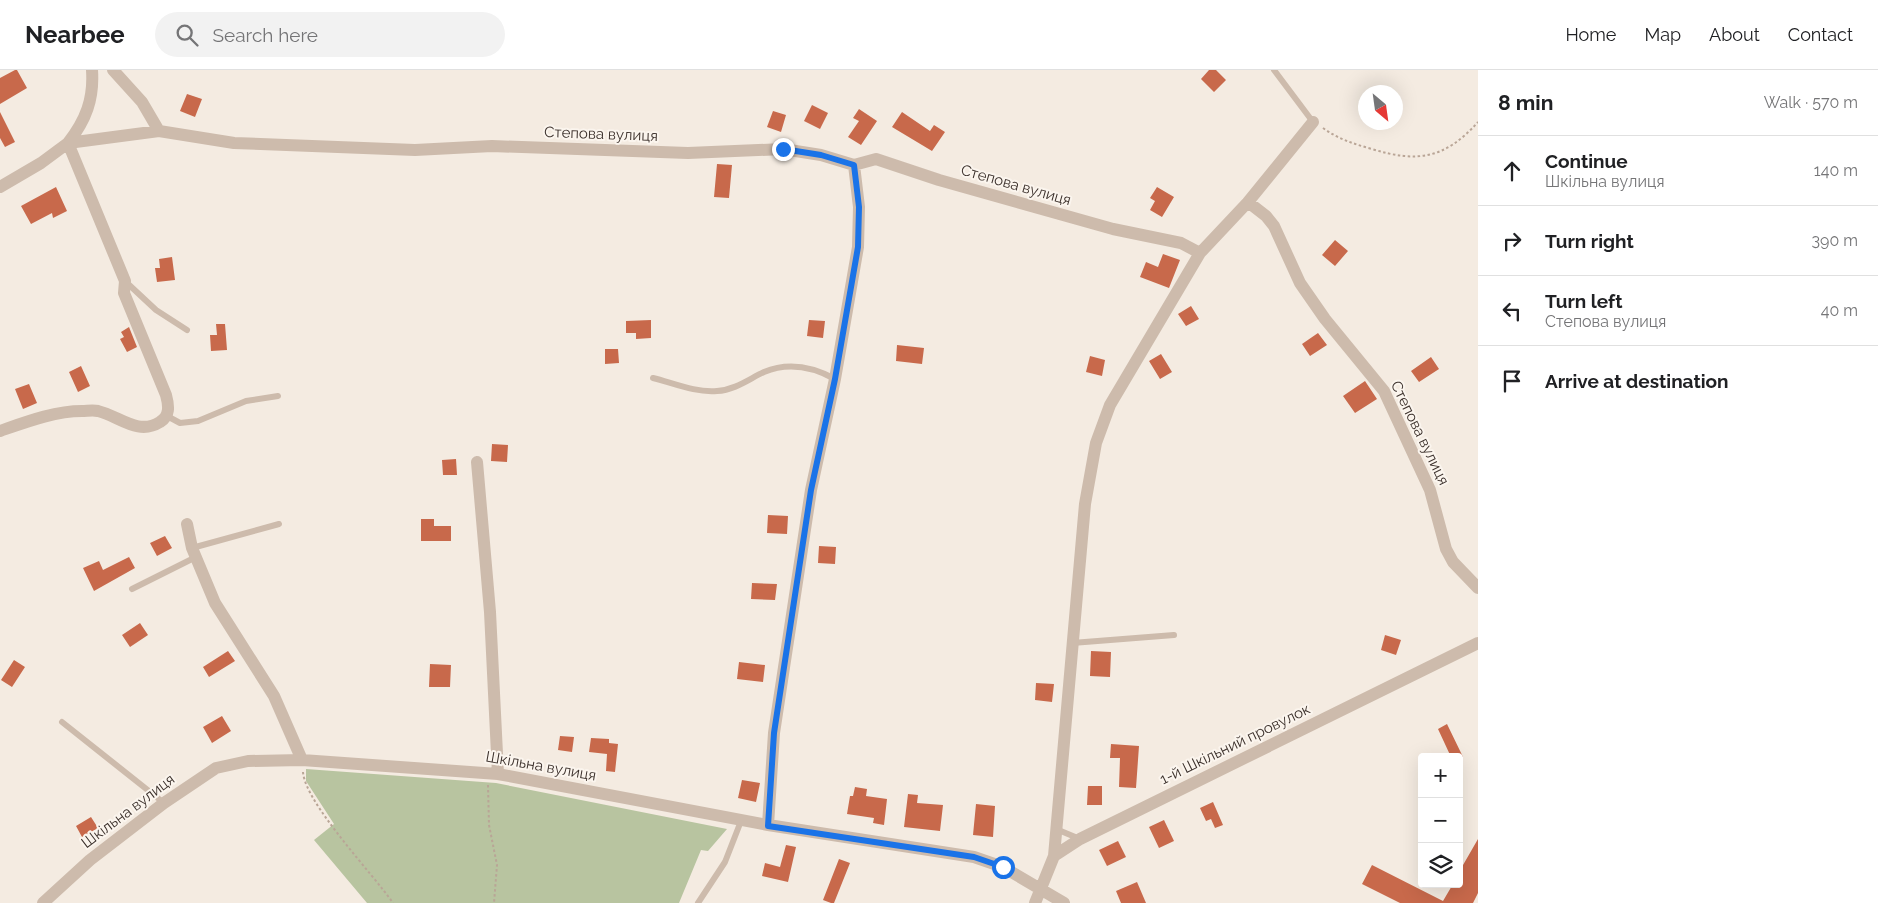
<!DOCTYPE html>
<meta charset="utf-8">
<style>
:root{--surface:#fff;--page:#f2f2f2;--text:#202124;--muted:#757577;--line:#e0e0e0}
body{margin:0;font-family:Raleway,sans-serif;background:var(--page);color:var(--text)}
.controls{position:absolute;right:15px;bottom:15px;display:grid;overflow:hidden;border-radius:5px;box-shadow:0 5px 20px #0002}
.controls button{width:45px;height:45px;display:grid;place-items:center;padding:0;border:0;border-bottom:1px solid var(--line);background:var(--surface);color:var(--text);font:25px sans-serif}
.compass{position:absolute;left:1358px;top:15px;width:45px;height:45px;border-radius:50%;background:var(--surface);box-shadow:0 5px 20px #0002;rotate:151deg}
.stop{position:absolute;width:15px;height:15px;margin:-11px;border:4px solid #1a73e8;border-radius:50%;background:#fff}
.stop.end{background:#1a73e8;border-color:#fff;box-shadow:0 1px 5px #0008}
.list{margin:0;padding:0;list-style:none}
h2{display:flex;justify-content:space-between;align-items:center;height:65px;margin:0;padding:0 20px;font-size:21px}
h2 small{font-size:16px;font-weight:400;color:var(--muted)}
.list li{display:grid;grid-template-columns:32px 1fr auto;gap:15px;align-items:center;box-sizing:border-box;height:70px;padding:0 20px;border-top:1px solid var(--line)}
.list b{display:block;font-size:19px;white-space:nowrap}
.list p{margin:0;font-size:16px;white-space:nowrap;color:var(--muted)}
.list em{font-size:16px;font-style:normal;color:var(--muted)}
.icon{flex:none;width:28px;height:28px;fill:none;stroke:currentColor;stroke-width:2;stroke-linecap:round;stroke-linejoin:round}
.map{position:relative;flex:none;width:1478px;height:833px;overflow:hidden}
header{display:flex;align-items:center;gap:30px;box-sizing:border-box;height:70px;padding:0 25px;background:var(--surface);border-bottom:1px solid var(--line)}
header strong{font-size:24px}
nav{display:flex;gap:28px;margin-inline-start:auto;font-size:18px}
.search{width:350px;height:45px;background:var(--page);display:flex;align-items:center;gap:12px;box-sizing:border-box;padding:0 18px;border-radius:28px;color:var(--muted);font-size:19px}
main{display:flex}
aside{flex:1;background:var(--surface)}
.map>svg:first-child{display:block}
.green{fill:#b8c4a0}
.building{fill:#c8694b}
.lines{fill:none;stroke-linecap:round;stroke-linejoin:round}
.path{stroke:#b9a596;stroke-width:2;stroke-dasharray:2.5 2.5;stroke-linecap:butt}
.service{stroke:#cdbbac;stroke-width:6}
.minor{stroke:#cdbbac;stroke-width:12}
.route{stroke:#1a73e8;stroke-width:6}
.labels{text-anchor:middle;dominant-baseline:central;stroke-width:4;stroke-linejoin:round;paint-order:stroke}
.street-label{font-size:15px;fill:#3b302b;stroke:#fbf5ee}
</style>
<header>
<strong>Nearbee</strong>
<div class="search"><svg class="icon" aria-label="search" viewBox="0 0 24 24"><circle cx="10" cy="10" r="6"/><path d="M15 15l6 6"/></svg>Search here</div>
<nav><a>Home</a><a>Map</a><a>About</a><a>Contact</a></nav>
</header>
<main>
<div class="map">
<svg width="1478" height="833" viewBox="0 0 1478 833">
<rect width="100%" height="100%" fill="#f4ebe1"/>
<!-- green -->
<path class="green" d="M306,699L496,713L727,759L708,781L701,780L679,833H367L314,770L334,754L306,711Z"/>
<!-- building -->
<path class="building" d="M15,0H17L27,18L0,34V8Z
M1209,0H1216L1226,10L1214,22L1201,9Z
M187,24L202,29L195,47L180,41Z
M812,35L828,43L820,59L804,51Z
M859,39L877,51L861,75L848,67L859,51L853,48Z
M773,41L786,45L781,62L767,57Z
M0,42L15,72L5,77L0,68Z
M902,42L930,61L934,55L945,62L932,81L892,57Z
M717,94L732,95L729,128L714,127Z
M56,117L67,141L53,148L52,143L31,154L21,136Z
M1157,117L1174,127L1162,147L1150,140L1155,131L1150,128Z
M1335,170L1348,181L1335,196L1322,185Z
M1163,184L1180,190L1169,218L1140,207L1146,192L1158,197Z
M172,187L175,210L157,212L155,198H160L159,189Z
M1191,236L1199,249L1186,256L1178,244Z
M651,250V268L636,269V263H626V251Z
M809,250L825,251L823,268L807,266Z
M216,254H225L227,280L211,281L210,265H217Z
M129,257L137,277L127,282L120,269L124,267L121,262Z
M1318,263L1327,275L1310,286L1302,274Z
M897,275L924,278L922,294L896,291Z
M605,279H618L619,293L605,294Z
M1161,284L1172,302L1160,309L1149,291Z
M1090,286L1105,290L1102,306L1086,302Z
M1431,287L1439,299L1419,312L1411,301Z
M81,296L90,316L78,322L69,302Z
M1365,311L1377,329L1355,343L1343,326Z
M29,314L37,333L23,339L15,319Z
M492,374L508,375L507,392L491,391Z
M456,389L457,405H443L442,390Z
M768,445L788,446L787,464L767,463Z
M421,449H434V456H451V471H421Z
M165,466L172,478L157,486L150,473Z
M819,476L836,477L835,494L818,493Z
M129,487L135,498L94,521L83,498L99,491L103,500Z
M752,513L777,514L775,530L751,529Z
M140,553L148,565L130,577L122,565Z
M1385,565L1401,570L1396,585L1381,580Z
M228,581L235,591L209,607L203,597Z
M1091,581L1111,582L1110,607L1090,606Z
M14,590L25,597L12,617L1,610Z
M739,592L765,595L763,612L737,609Z
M430,594L451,595L450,617H429Z
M1036,613L1054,614L1052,632L1035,630Z
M222,646L231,661L212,673L203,657Z
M1447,654L1463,687H1451L1438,659Z
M560,666L574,667L572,682L558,680Z
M591,668L609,669V673L618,674L615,702L606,701L607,684L589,682Z
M1111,674L1139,676L1136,718L1119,717L1120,688H1110Z
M742,710L760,713L756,732L738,728Z
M1088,716H1102V735H1087Z
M855,717L867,719L866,726L887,729L884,755L873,753L874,748L847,744L850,726H853Z
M908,724L918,725L917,733L943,735L940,761L904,757Z
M1213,732L1223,755L1215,758L1211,749L1206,751L1200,738Z
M976,734L995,736L993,767L973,765Z
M91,747L98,758L82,767L76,756Z
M1164,750L1174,771L1159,778L1149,757Z
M1478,769V823L1473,833H1400L1362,814L1372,795L1443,831L1453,814H1459V802Z
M1118,771L1126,787L1107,796L1099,780Z
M786,775L796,777L788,812L762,806L765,793L780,797Z
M839,789L850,793L834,833H831L823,830Z
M1137,812L1146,833H1121L1116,821Z"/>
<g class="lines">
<!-- path -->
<path class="path" d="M1323,58C1338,69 1354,74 1372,79C1417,93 1445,89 1478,52
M303,702C305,733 373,804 393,833
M488,715L489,755L497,795L494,833"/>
<!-- service -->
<path class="service" d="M1274,0L1313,52
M126,212L156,240L187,260
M653,308C673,313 696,323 717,321C735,320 749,309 764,302C788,292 813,297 835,309
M167,346L180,353L198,351L246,331L278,326
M192,478L279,454
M132,519L196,487
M1072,573L1174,565
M62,652L164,733
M1056,759L1080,769
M698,833L725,792L741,751"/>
<!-- minor -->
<path class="minor" d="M113,0L142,32L159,61
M0,117L41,93L68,73L159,61L234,73L415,80L492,76L688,83L783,79L821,85L854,95L876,89L939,110L1113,159L1181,173L1200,183
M1248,132L1266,146L1274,156L1300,213L1325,249L1384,321L1430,420L1446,479L1453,492L1478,518
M0,361C26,352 55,341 82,341C87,341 93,340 98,341C119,346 138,366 160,352C170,346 169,336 166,325L124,223L125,211L68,73C86,50 94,29 92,0
M477,392L490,542L498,704
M187,454L192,478L215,533L274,626L302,690
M768,755L774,663L811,420L835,309L858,177L859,137L854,95
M1054,786L1085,434L1096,373L1110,335L1200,183L1248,132L1313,52
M43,833L90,790L164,733L216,698L248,691L302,690L498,704L768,755L974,787L1003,797L1064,833
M1035,833L1054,786L1080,769L1478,573"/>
</g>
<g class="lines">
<!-- route -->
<path class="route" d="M783,79L821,85L854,95L859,137L858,177L835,309L811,420L774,663L768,756L974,787L1003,797"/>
</g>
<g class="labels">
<!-- street labels -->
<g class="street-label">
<text transform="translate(601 64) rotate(2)">Степова вулиця</text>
<text transform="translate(1016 115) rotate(16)">Степова вулиця</text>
<text transform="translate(1420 363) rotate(64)">Степова вулиця</text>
<text transform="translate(1235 674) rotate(-26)">1-й Шкільний провулок</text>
<text transform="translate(541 696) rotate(10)">Шкільна вулиця</text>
<text transform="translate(128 741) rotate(-37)">Шкільна вулиця</text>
</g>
</g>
</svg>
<div class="controls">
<button>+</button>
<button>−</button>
<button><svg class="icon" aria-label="layers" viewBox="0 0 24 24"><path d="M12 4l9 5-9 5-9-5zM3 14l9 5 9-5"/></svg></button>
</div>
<svg class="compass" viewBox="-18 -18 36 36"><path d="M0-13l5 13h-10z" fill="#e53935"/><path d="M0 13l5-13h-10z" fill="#757577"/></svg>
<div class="stop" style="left:1003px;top:797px"></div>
<div class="stop end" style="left:783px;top:79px"></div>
</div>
<aside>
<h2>8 min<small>Walk · 570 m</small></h2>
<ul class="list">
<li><svg class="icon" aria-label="ahead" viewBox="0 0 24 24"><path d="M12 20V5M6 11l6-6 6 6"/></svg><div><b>Continue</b><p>Шкільна вулиця</p></div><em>140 m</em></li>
<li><svg class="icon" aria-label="right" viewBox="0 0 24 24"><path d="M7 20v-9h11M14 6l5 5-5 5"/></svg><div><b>Turn right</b></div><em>390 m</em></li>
<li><svg class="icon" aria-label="left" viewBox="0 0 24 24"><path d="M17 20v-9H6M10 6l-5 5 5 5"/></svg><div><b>Turn left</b><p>Степова вулиця</p></div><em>40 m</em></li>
<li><svg class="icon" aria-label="arrive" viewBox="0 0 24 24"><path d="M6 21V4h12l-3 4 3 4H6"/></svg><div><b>Arrive at destination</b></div></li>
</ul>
</aside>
</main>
